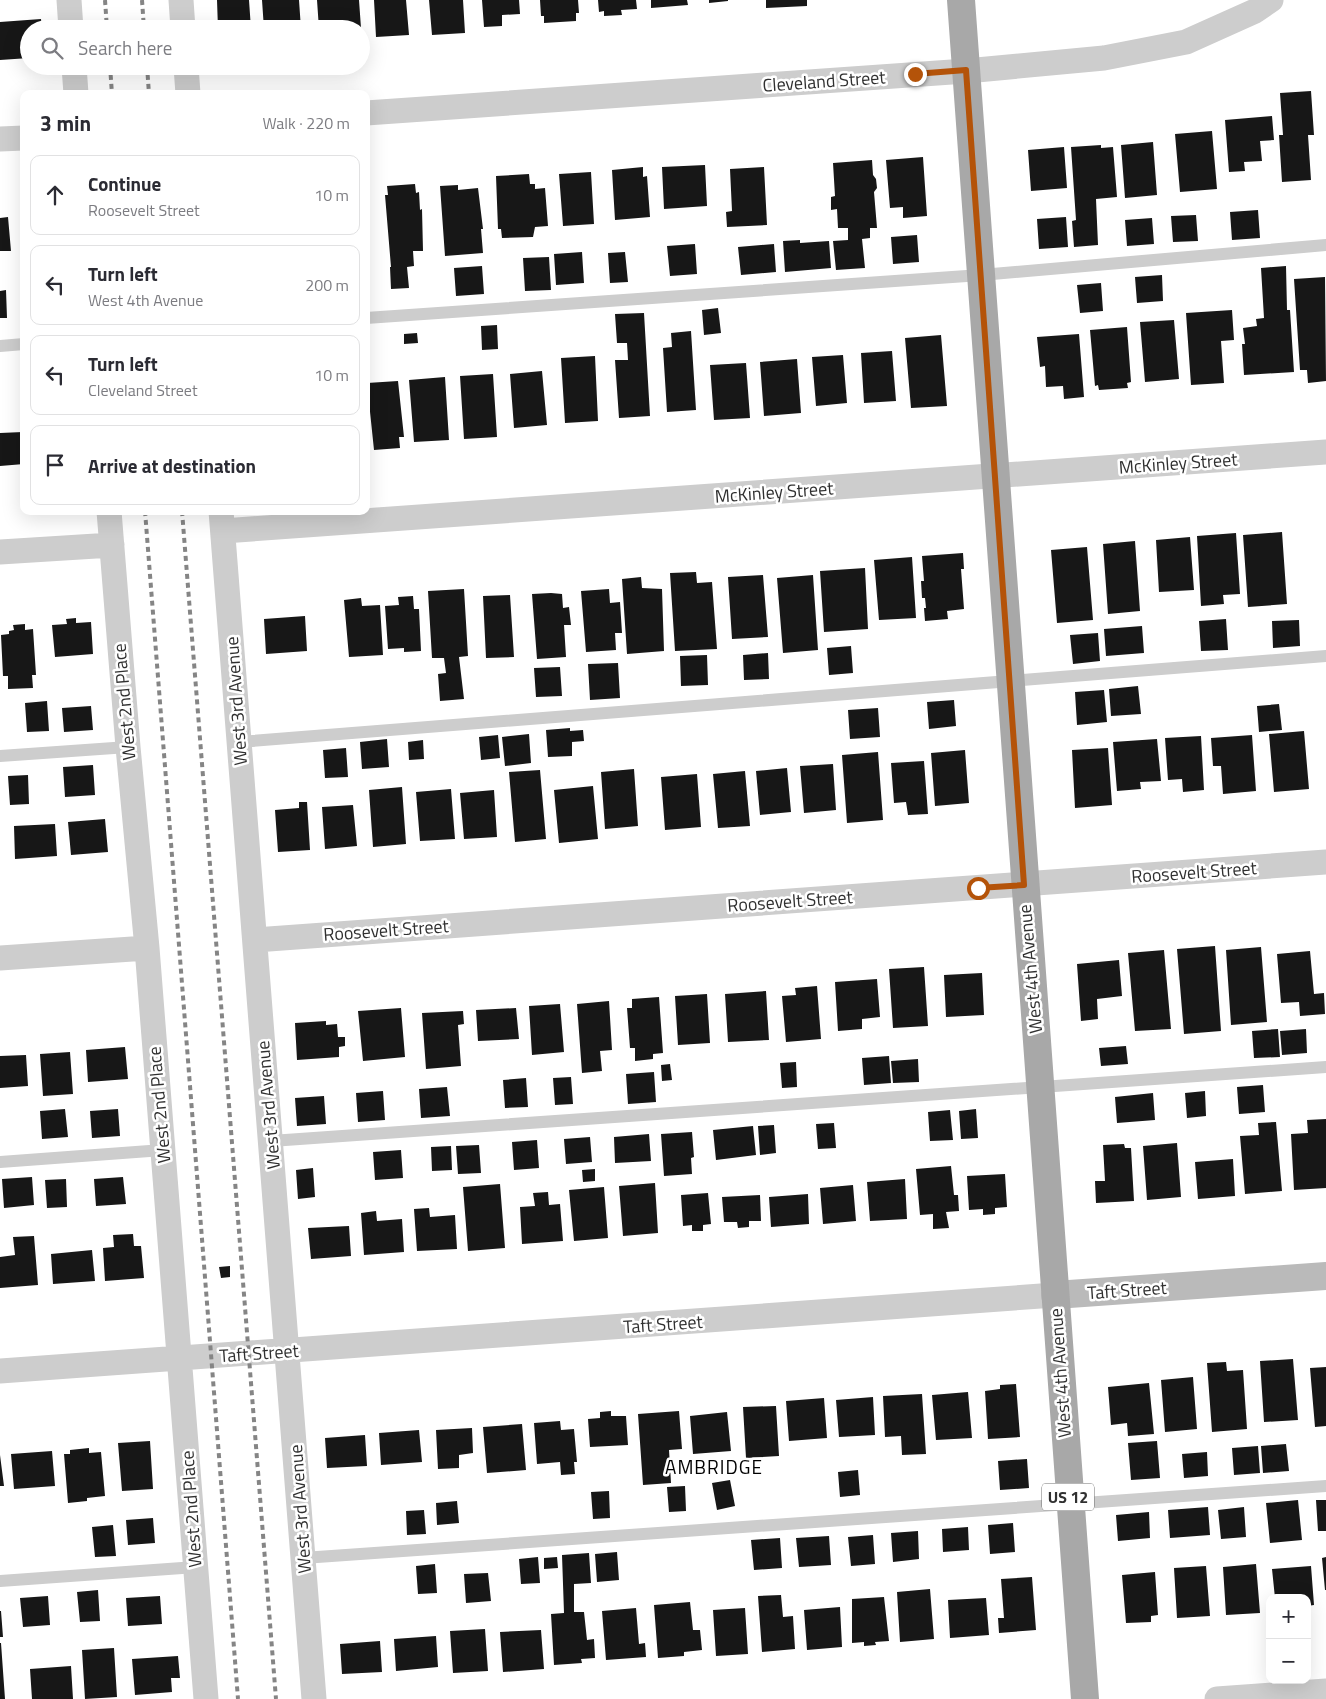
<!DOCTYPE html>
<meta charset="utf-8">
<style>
:root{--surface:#fff;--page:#f7f7f7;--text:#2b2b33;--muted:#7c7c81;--line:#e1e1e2}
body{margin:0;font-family:"Titillium Web",sans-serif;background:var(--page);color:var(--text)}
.controls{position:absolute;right:15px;bottom:15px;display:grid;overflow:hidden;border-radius:10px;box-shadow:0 5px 20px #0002}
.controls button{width:45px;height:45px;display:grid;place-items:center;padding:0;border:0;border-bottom:1px solid var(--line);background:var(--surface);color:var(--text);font:25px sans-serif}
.stop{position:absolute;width:15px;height:15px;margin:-11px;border:4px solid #b45309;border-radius:50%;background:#fff}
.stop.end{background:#b45309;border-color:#fff;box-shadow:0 1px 5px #0008}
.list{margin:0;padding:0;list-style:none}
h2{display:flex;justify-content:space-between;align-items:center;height:65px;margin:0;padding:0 20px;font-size:21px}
h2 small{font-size:16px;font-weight:400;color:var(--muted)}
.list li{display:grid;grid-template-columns:32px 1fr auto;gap:15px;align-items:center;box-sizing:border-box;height:80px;margin:0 10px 10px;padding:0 10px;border:1px solid var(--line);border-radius:10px}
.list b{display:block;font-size:19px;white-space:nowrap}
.list p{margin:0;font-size:16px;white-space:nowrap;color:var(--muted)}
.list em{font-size:16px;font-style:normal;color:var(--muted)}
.icon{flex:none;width:28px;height:28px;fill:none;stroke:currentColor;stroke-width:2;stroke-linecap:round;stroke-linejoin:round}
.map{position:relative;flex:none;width:1326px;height:1699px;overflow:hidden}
.search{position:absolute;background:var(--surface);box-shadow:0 5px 20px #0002;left:20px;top:20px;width:350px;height:55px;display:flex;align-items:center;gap:12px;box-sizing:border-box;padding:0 18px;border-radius:28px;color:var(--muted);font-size:19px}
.panel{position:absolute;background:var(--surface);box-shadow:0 5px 20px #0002;left:20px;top:90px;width:350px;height:425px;border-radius:10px}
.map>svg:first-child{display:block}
.building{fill:#171717}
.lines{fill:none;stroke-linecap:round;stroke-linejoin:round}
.lane{stroke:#cdcdcd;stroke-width:12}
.street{stroke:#cdcdcd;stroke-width:25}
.secondary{stroke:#bababa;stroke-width:28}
.primary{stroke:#a8a8a8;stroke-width:28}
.rail{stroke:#858585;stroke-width:4;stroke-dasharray:5 4;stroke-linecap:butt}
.route{stroke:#b45309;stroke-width:6}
.labels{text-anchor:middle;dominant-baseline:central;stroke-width:5;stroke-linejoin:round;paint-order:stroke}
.shield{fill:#fff;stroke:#6e6e6e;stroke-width:1}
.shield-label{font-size:16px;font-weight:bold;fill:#303030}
.street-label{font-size:18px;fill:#303030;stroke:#fff}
.neighbourhood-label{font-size:19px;letter-spacing:1px;fill:#000;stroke:#fff}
</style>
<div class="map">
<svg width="1326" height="1699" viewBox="0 0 1326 1699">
<rect width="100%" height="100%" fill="#fff"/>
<!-- building -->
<path class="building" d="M217,0H249L251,29H218Z
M262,0H299L301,29H264Z
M317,0H359L361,28L319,29Z
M374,0H406L409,35L376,37Z
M429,0H463L465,33L432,35Z
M482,0H519L520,14L502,15V26L484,27Z
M540,0H578L579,13H576V21L544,23V16H541Z
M598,0H636L637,9L621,10L622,15L604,16V11L599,12Z
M651,0H687L688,5L651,8Z
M709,0H728V1L709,3Z
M766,0H807V6L766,8Z
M41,19L42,29H29V58L0,60V22Z
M1311,91L1314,135H1308L1311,180L1282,182L1279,135H1283L1280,93Z
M1272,116L1274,140L1260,141L1262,161L1244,162L1245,171L1229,172L1225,120Z
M1212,131L1217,189L1180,192L1175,134Z
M1153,142L1157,195L1125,198L1121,145Z
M1101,145V148L1113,147L1117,197L1096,199L1098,245L1074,247L1072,221L1076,220L1071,147Z
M1064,147L1067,188L1031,191L1028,150Z
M923,157L927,216L903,218V207L890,208L886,160Z
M872,160L873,175L876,179L877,188L874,192L877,228H870V238L862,239L865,268L836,270L833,241L848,240V228H838L837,209L831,210V197L835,196L833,163Z
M705,165L707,206L664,209L662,167Z
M643,167V177L647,176L650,217L615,220L612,170Z
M764,167L767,225L727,227L726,212L732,211L730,169Z
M591,172L594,224L563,226L559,174Z
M529,174L530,184H535V189L545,188L548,226L535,227L533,237L502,238L501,229H498L496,176Z
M415,184L416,193L419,192L420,210L422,209L423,251H413L414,266L407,267L409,288L391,289L390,267H391L385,195H388L387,186Z
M458,185V190L478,188L483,229H481L483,253L445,256L440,186Z
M366,197H369L370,218H366Z
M1258,210L1260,238L1232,240L1230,212Z
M1196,215L1198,241L1173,242L1171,216Z
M21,216H24V240H22Z
M8,217L11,251H0V218Z
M1066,217L1068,247L1039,249L1037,219Z
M1152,218L1154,244L1127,246L1125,220Z
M917,235L919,262L893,264L891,237Z
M800,240V243L829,241L831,268L785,272L783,241Z
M695,244L697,274L670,276L667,246Z
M774,244L776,272L741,275L738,247Z
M582,252L584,283L556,285L554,254Z
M625,252L628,282L610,283L608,253Z
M549,257L551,290L525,291L523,258Z
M482,266L484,294L456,296L454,268Z
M1286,266L1287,310H1290L1294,372L1244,375L1242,344H1245L1243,328L1257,326L1256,319L1264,318L1261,268Z
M1162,275L1163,301L1137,303L1135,277Z
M1325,277L1326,381L1308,383L1307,370H1300L1294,279Z
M1101,283L1103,311L1080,313L1077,285Z
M6,290L7,318H0V291Z
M718,308L721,333L704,335L702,310Z
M1232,310L1234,340L1221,341L1224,383L1191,385L1186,313Z
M644,313L650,416L619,418L615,360H628L627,343H617L615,314Z
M1174,320L1179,379L1145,382L1140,322Z
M497,325L498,349L482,350L481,326Z
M1127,327L1131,382L1127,383L1128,388L1099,390L1098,385L1095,386L1090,330Z
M691,331L696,410L667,412L663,348L672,347L671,333Z
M417,333L418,343L404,344V334Z
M1079,334L1084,397L1064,399L1063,386L1046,387L1045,366L1040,367L1037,337Z
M941,335L947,406L911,408L905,338Z
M892,351L896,401L864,403L861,353Z
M843,355L847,403L816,406L812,357Z
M595,356L598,421L565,423L561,358Z
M797,359L801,413L764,416L760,362Z
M746,363L750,418L714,420L710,365Z
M542,371L547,425L514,428L510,374Z
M493,374L497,437L464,439L460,376Z
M445,377L449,440L414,442L409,380Z
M398,381L404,437H399L400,448L374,450L367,383Z
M23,432L24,464L0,466V433Z
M1282,532L1287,604L1248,607L1243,535Z
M1236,533L1240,594L1223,595L1224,604L1201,606L1197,536Z
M1190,537L1194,590L1159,592L1156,540Z
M1135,541L1140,611L1108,614L1103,544Z
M1087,547L1093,620L1057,623L1051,550Z
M963,553L964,569H961L964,609L947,611L948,619L925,621L924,608H926L925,598H922L921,581H924L922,556Z
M912,557L916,618L879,620L874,560Z
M865,568L868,629L824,632L820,571Z
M696,572L697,583L712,582L717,649L675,651L670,573Z
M763,575L768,637L732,639L728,577Z
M813,575L818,650L783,653L777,578Z
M641,577L642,588L662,589L664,651L627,654L622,579Z
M464,589L468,656L459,657L464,699L440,701L438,674L446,673L444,658H432L428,591Z
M609,589L610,603L620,602L622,633H615L616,650L586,652L581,591Z
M551,593L562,594L563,608L569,607L571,625H564L566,657L537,659L532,594Z
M510,595L514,657L486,658L483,596Z
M413,596L414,609H419L421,651L404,652V648L388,649L385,606L399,605L398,597Z
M361,598L362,606L380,605L383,655L349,657L344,600Z
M305,616L307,651L266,654L264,619Z
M76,618V623L91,622L93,654L55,657L52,625L67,624L66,619Z
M1226,619L1228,650L1201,651L1199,621Z
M1299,620L1300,646L1273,648L1272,621Z
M25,624V630L33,629L36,675H32L33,688L8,689V676H3L1,635L9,634V631L14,630L13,625Z
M1142,626L1144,653L1106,656L1104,629Z
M1098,633L1100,661L1073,664L1070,635Z
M851,646L853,673L829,675L827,648Z
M768,653L769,679L744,680L743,655Z
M707,655L708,685L681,686L680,656Z
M618,663L620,698L590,700L588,664Z
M560,667L562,696L536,697L534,668Z
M1138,686L1141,714L1111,716L1109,689Z
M1104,690L1107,722L1077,725L1075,692Z
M954,700L956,726L929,729L927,702Z
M47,701L49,731L27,732L25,703Z
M1279,704L1282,730L1259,732L1257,706Z
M91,706L93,730L64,732L62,708Z
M878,708L880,737L850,739L848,710Z
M570,728V731L583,730L584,741L572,742V756L548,757L546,730Z
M1304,731L1309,789L1274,792L1269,734Z
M529,734L531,763L505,766L502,737Z
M498,735L500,758L481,760L479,737Z
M1252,735L1256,791L1223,794L1221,766H1213L1211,738Z
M1201,736L1204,790L1183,792L1182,779L1168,780L1165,738Z
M387,739L389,767L362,769L360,742Z
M1157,739L1161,781L1140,782L1141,789L1117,791L1113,742Z
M423,740L424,759L409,760L408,742Z
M346,748L348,777L325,778L323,750Z
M1108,748L1112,805L1075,808L1072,750Z
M965,750L969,803L935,806L931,753Z
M878,752L883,820L847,823L842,755Z
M924,761L928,814L908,815L906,802L894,803L891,763Z
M833,764L836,810L804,813L800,766Z
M93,765L95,795L65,797L63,767Z
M787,768L791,812L760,815L756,771Z
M634,769L638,826L605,829L601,772Z
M540,770L546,839L515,842L509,772Z
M745,771L750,826L718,828L713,774Z
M697,774L701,827L665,830L661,777Z
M28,775L29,804L10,805L8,776Z
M593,786L598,839L559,843L554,790Z
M402,787L406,844L373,847L369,790Z
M451,789L455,839L420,841L416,792Z
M494,790L497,837L464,839L460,793Z
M299,802H307L310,850L278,852L275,810L299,808Z
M353,805L357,846L325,849L322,807Z
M105,819L108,852L71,855L68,822Z
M55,824L57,856L15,859L14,826Z
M1215,946L1221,1031L1184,1034L1177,949Z
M1261,947L1267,1022L1231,1025L1226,950Z
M1164,950L1171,1029L1135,1031L1128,953Z
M1310,951L1314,994L1324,993L1325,1014L1300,1016L1299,1002L1281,1003L1277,954Z
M1119,960L1122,996L1097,999L1098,1019L1081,1021L1077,964Z
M924,967L928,1026L893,1028L889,969Z
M982,973L984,1015L946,1017L944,975Z
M877,979L880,1017L862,1019V1029L838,1031L835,982Z
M817,986L821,1039L786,1042L782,996L796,995L795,988Z
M766,991L769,1040L728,1042L725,994Z
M707,994L710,1043L678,1045L675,996Z
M659,997L663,1053L653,1054V1059L635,1061V1048H630L627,1008H632V999Z
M609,1001L612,1050L600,1051L602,1071L582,1073L577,1004Z
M560,1004L564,1052L532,1055L529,1006Z
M401,1008L405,1057L363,1061L358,1011Z
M516,1008L519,1039L478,1041L476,1010Z
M463,1011L464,1024L458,1025L461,1066L426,1069L422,1013Z
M326,1021V1025L337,1024L338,1037H345V1046L339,1047V1057L297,1060L295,1023Z
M1278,1029L1280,1057L1254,1058L1252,1031Z
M1306,1029L1307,1053L1282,1055L1280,1031Z
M1126,1046L1128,1064L1101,1066L1099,1048Z
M125,1047L128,1079L88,1082L86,1050Z
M70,1052L73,1094L43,1096L40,1054Z
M26,1055L28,1086L0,1088V1056Z
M889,1056L891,1083L864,1085L862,1058Z
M918,1059L919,1082L893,1083L891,1061Z
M796,1062L797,1087L782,1088L780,1063Z
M670,1064L672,1080L662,1081L661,1065Z
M654,1072L656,1102L628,1104L626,1074Z
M571,1077L573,1104L555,1105L553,1078Z
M526,1078L528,1107L505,1108L503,1080Z
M1263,1085L1265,1112L1239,1114L1237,1087Z
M447,1087L450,1116L421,1118L419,1089Z
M383,1091L385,1120L358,1122L356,1093Z
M1205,1091L1206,1116L1187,1118L1185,1093Z
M1153,1093L1155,1120L1117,1123L1115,1097Z
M324,1096L326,1124L297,1126L295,1098Z
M65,1109L68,1137L42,1139L40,1111Z
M118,1109L120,1136L92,1138L90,1111Z
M976,1109L978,1138L961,1139L959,1111Z
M950,1110L953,1140L930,1141L928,1112Z
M1326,1119V1188L1294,1190L1291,1134L1308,1133L1307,1120Z
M1276,1122L1282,1191L1245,1194L1240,1136L1259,1135L1258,1123Z
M834,1123L836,1148L818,1149L816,1124Z
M774,1125L776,1153L760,1155L758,1126Z
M753,1126L756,1155L716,1160L713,1130Z
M692,1132L694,1157L691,1158L692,1174L664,1176L661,1134Z
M649,1134L651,1161L615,1163L614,1137Z
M590,1137L592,1162L566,1164L564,1139Z
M537,1140L539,1168L514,1170L512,1142Z
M1177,1143L1181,1197L1147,1200L1143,1146Z
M1124,1144L1125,1148H1131L1134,1201L1096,1203L1095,1181H1105L1103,1145Z
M479,1145L481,1173L458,1174L456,1146Z
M451,1146L452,1170L432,1171L431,1147Z
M401,1150L403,1178L375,1180L373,1152Z
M1233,1159L1235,1196L1198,1199L1195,1162Z
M951,1166L954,1195H958L959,1211L946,1212L949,1228L933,1229V1214L920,1215L916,1169Z
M313,1168L315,1197L298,1199L296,1170Z
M595,1169V1181L583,1182L582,1170Z
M1005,1174L1007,1207L995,1208V1214L983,1215V1209L969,1210L967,1176Z
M32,1177L34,1205L4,1208L2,1179Z
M123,1177L126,1204L96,1206L94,1179Z
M66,1179L67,1207L47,1208L45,1180Z
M905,1179L907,1219L870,1221L867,1182Z
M655,1183L658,1233L623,1236L619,1186Z
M500,1184L505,1248L468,1251L463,1187Z
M853,1185L856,1221L823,1224L820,1188Z
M604,1187L608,1238L574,1241L569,1190Z
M548,1192L549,1205L560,1204L563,1241L522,1244L520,1207L535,1206L533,1193Z
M708,1193L711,1224L703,1225V1231H692V1225L683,1226L681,1195Z
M808,1194L809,1224L771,1227L769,1197Z
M760,1195L761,1221H749V1227L738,1228L737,1222H724L722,1197Z
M429,1208L430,1217L455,1215L457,1249L417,1251L414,1209Z
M376,1211L377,1221L402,1219L404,1252L364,1255L361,1213Z
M349,1226L351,1256L311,1259L308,1228Z
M133,1234L134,1246H141L144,1278L105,1281L103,1248L114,1247L113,1235Z
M34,1236L38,1285L0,1288V1257L15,1255L13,1237Z
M92,1250L95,1281L53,1284L51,1254Z
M230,1266V1277L221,1278L219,1267Z
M1293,1359L1298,1420L1264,1422L1260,1361Z
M1226,1362L1227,1371L1243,1370L1247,1429L1212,1432L1207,1363Z
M1326,1367V1426L1315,1427L1310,1368Z
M1193,1377L1197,1429L1165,1432L1161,1380Z
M1149,1383L1154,1434L1128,1436L1127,1423L1111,1425L1108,1387Z
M1016,1384L1020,1437L988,1439L985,1391L1000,1389V1385Z
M968,1392L972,1438L936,1440L932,1395Z
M922,1394L926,1454L902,1455L901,1436L885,1437L883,1396Z
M873,1397L875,1435L839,1437L836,1400Z
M824,1398L827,1438L789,1441L786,1401Z
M776,1406L779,1456L746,1458L743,1407Z
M611,1411V1416H626L628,1445L590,1447L588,1419L600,1418V1412Z
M679,1411L682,1449L669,1450L671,1483L643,1485L638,1414Z
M727,1412L731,1451L693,1454L690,1416Z
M560,1421L561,1430L574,1429L577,1462H574L575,1474L561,1475L560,1462L537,1464L534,1423Z
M522,1424L526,1470L487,1473L483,1427Z
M472,1428L473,1453L459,1455V1468L438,1469L436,1430Z
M419,1430L422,1462L381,1465L379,1433Z
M365,1435L367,1466L327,1468L325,1438Z
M150,1441L153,1489L122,1491L118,1443Z
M1157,1441L1160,1478L1131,1480L1128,1443Z
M1286,1444L1289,1471L1263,1473L1261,1446Z
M1258,1446L1260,1473L1234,1475L1232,1448Z
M89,1448V1453L101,1452L105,1496L87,1498V1501L68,1503L64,1454H70V1450Z
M52,1451L55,1486L14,1489L11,1454Z
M1207,1452L1208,1476L1184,1478L1182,1454Z
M0,1455L4,1486H0Z
M1027,1459L1029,1488L1000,1490L998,1461Z
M858,1470L860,1495L840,1497L838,1472Z
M730,1480L735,1506L717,1510L712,1483Z
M685,1486L686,1511L669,1512L667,1487Z
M609,1491L610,1518L593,1519L591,1492Z
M1298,1500L1302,1540L1270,1543L1266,1503Z
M1316,1500H1326V1531H1318Z
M457,1501L459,1523L437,1525L436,1503Z
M1208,1507L1210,1535L1170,1538L1168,1510Z
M1244,1507L1246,1537L1221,1539L1218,1510Z
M424,1510L426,1534L407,1535L406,1511Z
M1149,1512L1150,1538L1118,1541L1116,1515Z
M153,1518L155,1543L128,1545L126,1520Z
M1013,1523L1015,1552L990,1554L988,1525Z
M113,1525L116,1556L95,1557L92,1527Z
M968,1527L969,1550L943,1552L942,1529Z
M918,1531L919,1559L893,1562L891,1533Z
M873,1535L875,1564L851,1566L848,1537Z
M829,1536L831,1565L799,1567L796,1538Z
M780,1538L782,1568L754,1570L751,1540Z
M617,1552L619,1580L597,1582L595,1554Z
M589,1553L591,1583L574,1584V1612H584L587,1640L594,1639L595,1658L581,1659L582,1663L554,1665L551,1614L564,1613L562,1555Z
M538,1557L540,1583L521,1584L519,1559Z
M557,1557L558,1568L544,1569V1558Z
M1326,1557V1590H1325L1322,1558Z
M435,1564L437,1593L418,1594L416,1566Z
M1256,1564L1260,1613L1226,1615L1223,1567Z
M1206,1566L1210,1616L1177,1618L1174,1568Z
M1311,1566L1314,1605L1307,1606V1598H1275L1272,1569Z
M1155,1572L1158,1615L1151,1616V1622L1126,1623L1122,1575Z
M488,1573L491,1601L466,1603L464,1574Z
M1032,1577L1036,1630L999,1633L998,1618H1004L1001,1579Z
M930,1589L934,1639L900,1642L897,1592Z
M98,1590L100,1621L80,1622L77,1592Z
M781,1595L783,1617L793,1616L795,1649L762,1652L758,1596Z
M48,1596L50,1625L23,1627L20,1598Z
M160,1596L162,1624L128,1626L126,1598Z
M884,1597L889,1641L875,1642L876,1645L864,1646V1642L852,1643V1599Z
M986,1598L989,1635L950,1638L948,1600Z
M690,1602L693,1630H700L702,1650L684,1652V1656L658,1658L654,1605Z
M840,1607L842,1647L807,1650L804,1610Z
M636,1608L639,1644L645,1643L646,1657L606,1660L602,1611Z
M745,1608L748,1654L716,1656L713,1610Z
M0,1611H1L3,1637H0Z
M485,1629L488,1671L453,1673L450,1631Z
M541,1630L544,1669L503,1672L500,1632Z
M436,1636L438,1667L396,1671L394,1639Z
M380,1641L382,1672L342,1674L340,1644Z
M0,1643H1L5,1699H0Z
M114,1648L117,1697L85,1699L82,1650Z
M178,1656L180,1678H171L172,1692L135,1695L132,1659Z
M71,1666L73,1699H32L30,1669Z"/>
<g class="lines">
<!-- lane -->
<path class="lane" d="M366,318L981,275L1326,245
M0,346L24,344
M239,742L1326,656
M0,756L128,747
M271,1141L1326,1067
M0,1162L163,1150
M303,1558L1326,1486
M0,1581L196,1567"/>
<!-- street -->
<path class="street" d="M69,0L71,29
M181,0L183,29
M74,66L76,94
M186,66L188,94
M366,113L966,71L1104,58L1186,42L1255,11L1271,0
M0,139L24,138
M109,511L128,747L147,948L206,1699
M221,511L314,1699
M223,531L1326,452
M0,552L112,545
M255,940L1326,862
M0,958L147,948
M0,1371L1055,1295
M1217,1699L1326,1691"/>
<!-- secondary -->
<path class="secondary" d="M1055,1295L1326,1276"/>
<!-- primary -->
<path class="primary" d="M961,0L1085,1699"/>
<!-- rail -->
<path class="rail" d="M105,0L107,29
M142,0L144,29
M110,66L112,94
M147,66L149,94
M145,511L238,1699
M182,511L276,1699"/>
</g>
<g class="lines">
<!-- route -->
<path class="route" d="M915,74L966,70L1024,885L978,888"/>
</g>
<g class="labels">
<!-- shield labels -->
<rect class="shield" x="1042" y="1483.5" width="52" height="27" rx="4"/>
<g class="shield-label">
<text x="1068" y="1497">US 12</text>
</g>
<!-- street labels -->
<g class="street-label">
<text transform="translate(824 81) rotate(-4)">Cleveland Street</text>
<text transform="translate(1178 463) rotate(-4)">McKinley Street</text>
<text transform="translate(774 492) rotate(-4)">McKinley Street</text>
<text transform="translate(236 701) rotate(-94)">West 3rd Avenue</text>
<text transform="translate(124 702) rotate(-95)">West 2nd Place</text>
<text transform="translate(1194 872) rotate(-4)">Roosevelt Street</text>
<text transform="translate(790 901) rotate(-4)">Roosevelt Street</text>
<text transform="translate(386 930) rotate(-4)">Roosevelt Street</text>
<text transform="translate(1030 969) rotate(-95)">West 4th Avenue</text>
<text transform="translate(159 1105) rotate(-95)">West 2nd Place</text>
<text transform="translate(268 1105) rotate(-95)">West 3rd Avenue</text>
<text transform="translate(1127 1290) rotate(-4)">Taft Street</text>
<text transform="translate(663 1324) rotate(-4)">Taft Street</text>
<text transform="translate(259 1353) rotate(-4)">Taft Street</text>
<text transform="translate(1060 1373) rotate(-94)">West 4th Avenue</text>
<text transform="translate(191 1509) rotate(-94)">West 2nd Place</text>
<text transform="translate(300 1509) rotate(-94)">West 3rd Avenue</text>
</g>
<!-- neighbourhood labels -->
<g class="neighbourhood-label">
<text x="714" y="1466">AMBRIDGE</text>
</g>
</g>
</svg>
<div class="controls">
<button>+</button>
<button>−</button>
</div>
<div class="stop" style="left:978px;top:888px"></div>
<div class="stop end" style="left:915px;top:74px"></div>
<div class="search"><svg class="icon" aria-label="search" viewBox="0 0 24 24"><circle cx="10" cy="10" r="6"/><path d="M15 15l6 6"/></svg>Search here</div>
<section class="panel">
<h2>3 min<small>Walk · 220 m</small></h2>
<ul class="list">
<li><svg class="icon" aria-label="ahead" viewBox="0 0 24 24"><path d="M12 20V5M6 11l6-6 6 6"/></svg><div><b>Continue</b><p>Roosevelt Street</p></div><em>10 m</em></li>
<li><svg class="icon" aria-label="left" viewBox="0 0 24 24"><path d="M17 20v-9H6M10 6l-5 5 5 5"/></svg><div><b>Turn left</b><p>West 4th Avenue</p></div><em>200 m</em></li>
<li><svg class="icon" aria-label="left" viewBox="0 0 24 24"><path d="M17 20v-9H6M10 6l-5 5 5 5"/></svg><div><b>Turn left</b><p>Cleveland Street</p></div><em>10 m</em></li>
<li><svg class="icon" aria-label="arrive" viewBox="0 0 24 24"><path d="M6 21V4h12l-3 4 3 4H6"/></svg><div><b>Arrive at destination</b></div></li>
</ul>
</section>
</div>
